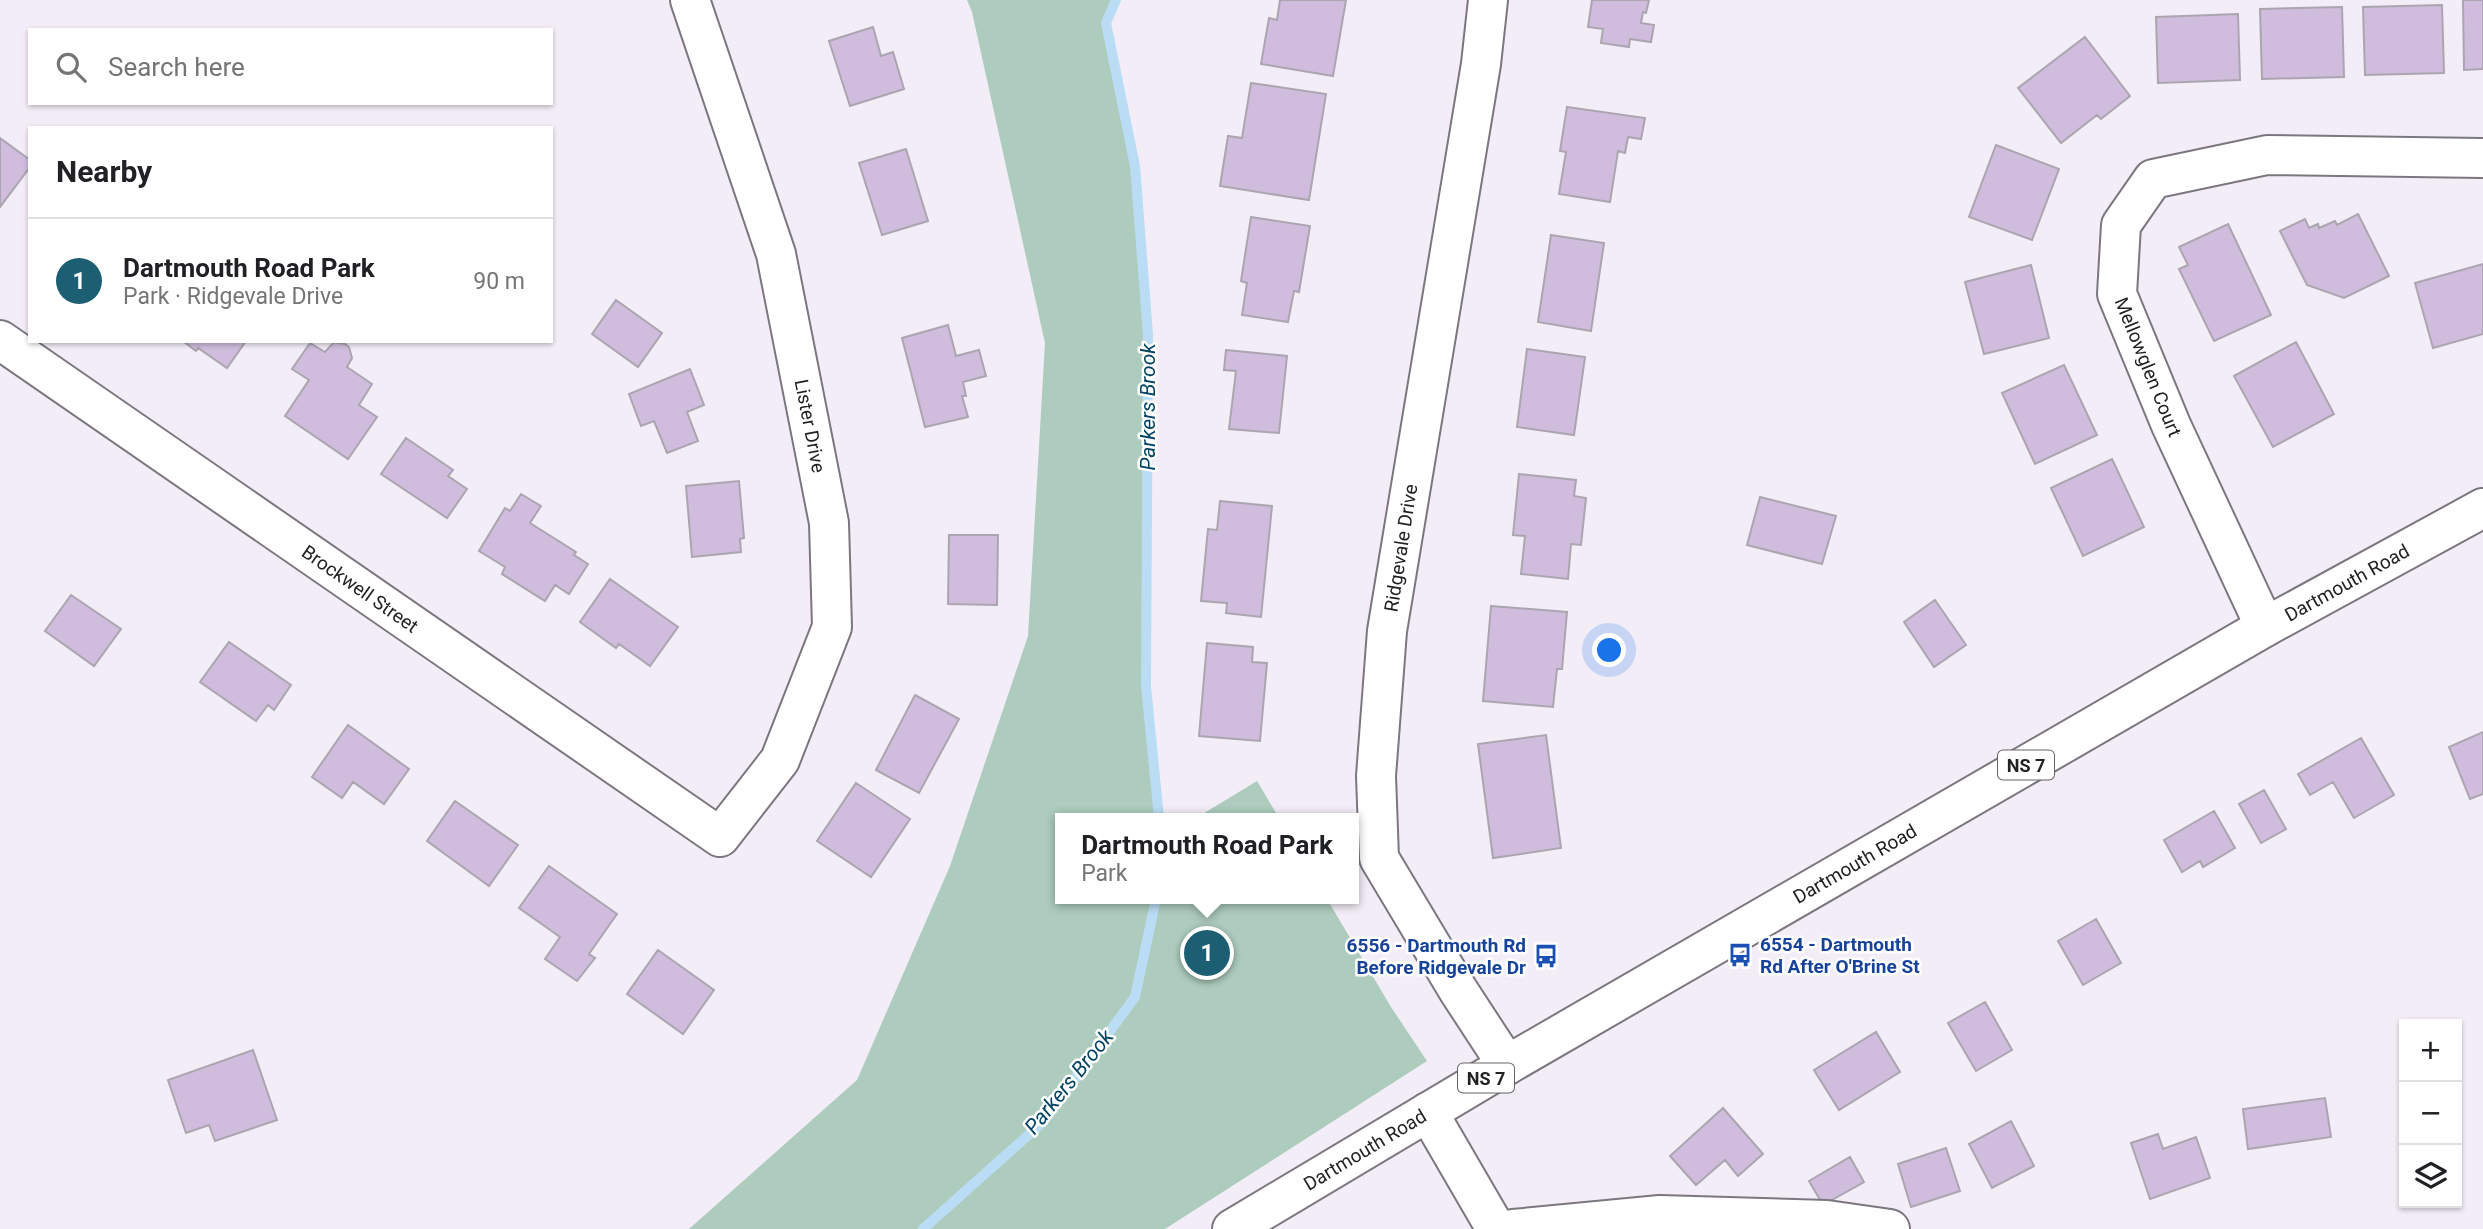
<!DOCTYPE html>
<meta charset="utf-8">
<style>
:root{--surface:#fff;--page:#f6f6f6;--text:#202124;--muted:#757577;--line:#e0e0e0;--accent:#1c5e72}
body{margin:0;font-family:Roboto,sans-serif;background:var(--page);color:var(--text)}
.controls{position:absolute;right:21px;bottom:21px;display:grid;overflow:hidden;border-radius:0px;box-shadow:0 2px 5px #0004}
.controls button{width:63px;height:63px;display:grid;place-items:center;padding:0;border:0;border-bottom:2px solid var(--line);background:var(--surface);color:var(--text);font:35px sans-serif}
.you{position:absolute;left:1610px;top:651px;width:24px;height:24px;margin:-18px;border:5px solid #fff;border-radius:50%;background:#1a73e8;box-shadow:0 0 0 10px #1a73e833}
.badge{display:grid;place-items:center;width:46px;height:46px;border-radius:50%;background:var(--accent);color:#fff;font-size:23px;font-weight:700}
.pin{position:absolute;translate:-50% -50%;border:4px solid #fff;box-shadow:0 2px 7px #0006}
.popup{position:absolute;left:1055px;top:813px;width:304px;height:91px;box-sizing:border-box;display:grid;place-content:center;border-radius:0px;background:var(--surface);filter:drop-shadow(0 2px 5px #0005);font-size:23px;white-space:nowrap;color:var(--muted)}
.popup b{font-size:26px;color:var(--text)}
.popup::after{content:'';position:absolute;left:50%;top:100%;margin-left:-14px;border:14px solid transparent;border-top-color:var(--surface)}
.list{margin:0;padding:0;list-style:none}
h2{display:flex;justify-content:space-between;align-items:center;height:91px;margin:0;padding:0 28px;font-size:30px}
h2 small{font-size:23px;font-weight:400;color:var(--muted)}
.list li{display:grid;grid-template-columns:46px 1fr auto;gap:21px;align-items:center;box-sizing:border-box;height:126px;padding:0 28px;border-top:2px solid var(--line)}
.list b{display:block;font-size:26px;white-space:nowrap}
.list p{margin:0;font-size:23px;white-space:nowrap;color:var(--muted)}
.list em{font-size:23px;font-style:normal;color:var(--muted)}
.icon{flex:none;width:38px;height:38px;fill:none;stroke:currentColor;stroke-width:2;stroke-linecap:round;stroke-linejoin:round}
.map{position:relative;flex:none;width:2483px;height:1229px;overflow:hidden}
.search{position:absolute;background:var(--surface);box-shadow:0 2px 5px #0004;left:28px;top:28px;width:525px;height:77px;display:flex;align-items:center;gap:18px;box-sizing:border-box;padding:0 24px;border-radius:0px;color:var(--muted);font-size:26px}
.panel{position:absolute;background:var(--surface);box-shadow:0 2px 5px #0004;left:28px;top:126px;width:525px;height:217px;border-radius:0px}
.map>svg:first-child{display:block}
.green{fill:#adccbd}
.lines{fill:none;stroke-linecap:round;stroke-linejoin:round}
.stream{stroke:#baddf5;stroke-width:10}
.building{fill:#d0bdde;stroke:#aba5af;stroke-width:2}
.street-casing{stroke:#7c777f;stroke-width:42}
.primary-casing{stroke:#7c777f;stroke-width:42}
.street{stroke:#fff;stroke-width:38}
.primary{stroke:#fff;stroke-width:38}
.labels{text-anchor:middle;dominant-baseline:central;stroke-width:5;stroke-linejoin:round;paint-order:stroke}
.shield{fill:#fff;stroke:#656466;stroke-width:2}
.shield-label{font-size:18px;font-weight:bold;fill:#232124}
.street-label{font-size:19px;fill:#232124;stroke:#fff}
.transit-label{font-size:19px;font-weight:bold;fill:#164399;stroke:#fff;text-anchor:start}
.water-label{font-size:21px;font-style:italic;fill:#034363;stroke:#fff}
</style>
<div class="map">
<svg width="2483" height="1229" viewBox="0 0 2483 1229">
<rect width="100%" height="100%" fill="#f3edf7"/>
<!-- green -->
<path class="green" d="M967,0H1116L1106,23L1135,166L1146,311V686L1159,818H1060V899H1327L1391,1007L1427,1061L1165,1229H689L857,1080L950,866L1028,636L1045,343L972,12Z
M1257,781L1279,818H1196Z"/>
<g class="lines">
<!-- stream -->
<path class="stream" d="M1116,0L1106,23L1135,166L1148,335L1146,686L1159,818
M923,1229L1043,1122L1135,997L1156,899"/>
</g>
<!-- building -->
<path class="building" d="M1280,0H1346L1333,76L1261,64L1269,18L1277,20Z
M1592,0H1649L1646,13L1643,12L1641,23L1654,25L1651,42L1630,39L1629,47L1601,43L1603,29L1588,27Z
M2463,0H2483V69L2464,70Z
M2442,5L2444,73L2365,75L2363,7Z
M2342,7L2344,77L2262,79L2260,9Z
M2238,14L2240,80L2158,83L2156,17Z
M873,27L881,56L893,52L904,89L850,106L829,41Z
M2085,37L2130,96L2101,119L2097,115L2061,143L2018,88Z
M1251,83L1326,94L1309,200L1220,186L1228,136L1242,138Z
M1567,107L1645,118L1641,139L1628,137L1625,153L1618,151L1610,202L1559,194L1566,152L1560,151Z
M0,138L30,160V167L0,207Z
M1996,145L2059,169L2032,240L1969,217Z
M906,149L928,221L882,235L859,163Z
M2358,214L2389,276L2344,298L2307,285L2280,231L2305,219L2309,228L2318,224L2319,228L2335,221L2337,225Z
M1251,217L1310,226L1299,292L1294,291L1288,322L1242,315L1247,283L1241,281Z
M2228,224L2271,315L2214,341L2179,269L2188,265L2179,247Z
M1551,235L1604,243L1591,331L1538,322Z
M2483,264V334L2433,348L2415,283Z
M2031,265L2049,338L1984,354L1965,282Z
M616,300L662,333L638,367L592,334Z
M948,325L956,356L979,350L986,376L963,382L966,396H962L968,417L925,427L902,338Z
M183,341H246L227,368L198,348L196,351Z
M334,342L345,344L349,347L352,358L347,367L372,384L359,405L377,417L348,459L285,416L309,380L292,369L310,343L325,352Z
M2296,342L2334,414L2273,447L2234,376Z
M1527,349L1585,357L1574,435L1517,427Z
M1226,350L1287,356L1279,433L1229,429L1236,371L1224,370Z
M2064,365L2097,435L2035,464L2002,393Z
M690,369L704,405L687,412L698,441L667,453L654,421L641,426L629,394Z
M406,438L453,470L448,476L467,489L447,518L381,474Z
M2112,459L2144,527L2083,556L2051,488Z
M1519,474L1576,480L1574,496L1586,498L1581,545L1571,544L1568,579L1521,574L1525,536L1513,535Z
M739,481L744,538L740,539L741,552L692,557L686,486Z
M521,494L541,506L530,523L576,552L574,555L588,564L569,594L555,585L545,601L502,574L505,567L479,551L505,508L510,511Z
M1760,497L1836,516L1822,564L1747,545Z
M1220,501L1272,506L1261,617L1226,613L1227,603L1201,601L1208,529L1217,530Z
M949,535H998L997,605L948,604Z
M610,579L678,627L650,666L619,644L616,648L580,622Z
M71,595L121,629L94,666L45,631Z
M1935,600L1966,645L1934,667L1904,622Z
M1491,606L1567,612L1562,669H1557L1553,707L1483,701Z
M229,642L291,685L274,710L268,705L256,721L200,682Z
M1207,643L1253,647L1252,662L1267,663L1260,741L1199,736Z
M915,695L959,719L919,793L876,770Z
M348,725L409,769L384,804L353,782L342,798L312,777Z
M2483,732V794L2470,799L2449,747Z
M1546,735L1561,848L1493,858L1478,744Z
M2361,738L2394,795L2354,818L2333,782L2310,795L2298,774Z
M856,783L910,819L871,877L817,841Z
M2264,790L2286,829L2261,843L2239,804Z
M455,801L518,845L489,886L427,841Z
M2214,811L2235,848L2203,867L2200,861L2182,872L2164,840Z
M549,866L617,914L589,954L595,958L577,981L545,959L560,937L519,908Z
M2096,919L2121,963L2083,985L2058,941Z
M658,950L714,990L683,1034L627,994Z
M1985,1002L2012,1050L1976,1071L1948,1023Z
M1876,1032L1900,1072L1839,1110L1814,1070Z
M253,1050L277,1120L215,1141L209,1125L186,1133L168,1080Z
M2325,1098L2331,1137L2248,1149L2243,1109Z
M1723,1108L1763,1154L1738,1176L1725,1160L1696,1185L1670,1156Z
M2011,1121L2034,1166L1992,1188L1969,1144Z
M2158,1134L2163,1149L2196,1137L2210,1178L2150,1199L2131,1143Z
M1946,1148L1960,1191L1911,1207L1898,1164Z
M1850,1157L1864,1182L1823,1205L1809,1181Z"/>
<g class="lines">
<!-- street casing -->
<g class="street-casing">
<path id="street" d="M1488,0L1481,64L1387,631L1376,776L1379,858L1458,990L1507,1065
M0,340L720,837L780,760L832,627L829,523L776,254L690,0
M2265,627L2171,425L2117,294L2121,225L2153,179L2267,155L2483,158
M1428,1112L1496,1229
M1513,1229L1660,1215L1827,1220L1890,1229"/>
</g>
<!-- primary casing -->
<g class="primary-casing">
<path id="primary" d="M1232,1229L1507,1065L2265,627L2483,508"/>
</g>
<!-- street -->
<use href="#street" class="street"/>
<!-- primary -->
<use href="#primary" class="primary"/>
</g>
<!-- icons -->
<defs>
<g id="bus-bare" transform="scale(1.89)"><path d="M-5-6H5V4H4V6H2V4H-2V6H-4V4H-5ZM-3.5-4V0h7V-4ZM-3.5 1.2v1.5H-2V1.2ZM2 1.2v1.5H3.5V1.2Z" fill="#1a4fb4" stroke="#fff" stroke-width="2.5" paint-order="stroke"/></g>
</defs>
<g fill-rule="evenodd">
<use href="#bus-bare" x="1740" y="955"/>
<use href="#bus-bare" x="1546" y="956"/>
</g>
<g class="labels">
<!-- shield labels -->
<g class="shield">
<rect x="1998" y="750.5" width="56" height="29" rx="5"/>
<rect x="1458" y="1063.5" width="56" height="29" rx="5"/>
</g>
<g class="shield-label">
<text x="2026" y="765">NS 7</text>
<text x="1486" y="1078">NS 7</text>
</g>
<!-- street labels -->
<g class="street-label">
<text transform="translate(2148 367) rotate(68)">Mellowglen Court</text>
<text transform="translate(810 426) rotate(79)">Lister Drive</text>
<text transform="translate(1401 548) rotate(-81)">Ridgevale Drive</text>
<text transform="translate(2347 583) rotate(-29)">Dartmouth Road</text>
<text transform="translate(360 589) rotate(35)">Brockwell Street</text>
<text transform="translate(1855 864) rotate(-30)">Dartmouth Road</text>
<text transform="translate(1365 1150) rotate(-31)">Dartmouth Road</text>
</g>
<!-- transit labels -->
<g class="transit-label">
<text x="1760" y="944">6554 - Dartmouth<tspan x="1760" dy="22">Rd After O'Brine St</tspan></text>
<text x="1526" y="945" text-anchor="end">6556 - Dartmouth Rd<tspan x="1526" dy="22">Before Ridgevale Dr</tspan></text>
</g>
<!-- water labels -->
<g class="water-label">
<text transform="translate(1148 407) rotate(-90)">Parkers Brook</text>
<text transform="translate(1069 1082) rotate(-51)">Parkers Brook</text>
</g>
</g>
</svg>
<div class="controls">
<button>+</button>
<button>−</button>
<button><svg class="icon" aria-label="layers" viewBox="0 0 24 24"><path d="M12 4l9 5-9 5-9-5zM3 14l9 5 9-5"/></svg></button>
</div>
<div class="you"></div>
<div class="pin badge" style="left:1207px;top:953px">1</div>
<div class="popup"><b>Dartmouth Road Park</b>Park</div>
<div class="search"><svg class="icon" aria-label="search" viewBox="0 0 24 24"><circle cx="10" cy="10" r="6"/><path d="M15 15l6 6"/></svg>Search here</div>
<section class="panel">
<h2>Nearby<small></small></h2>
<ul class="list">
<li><span class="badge">1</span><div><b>Dartmouth Road Park</b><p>Park · Ridgevale Drive</p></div><em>90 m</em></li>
</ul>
</section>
</div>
